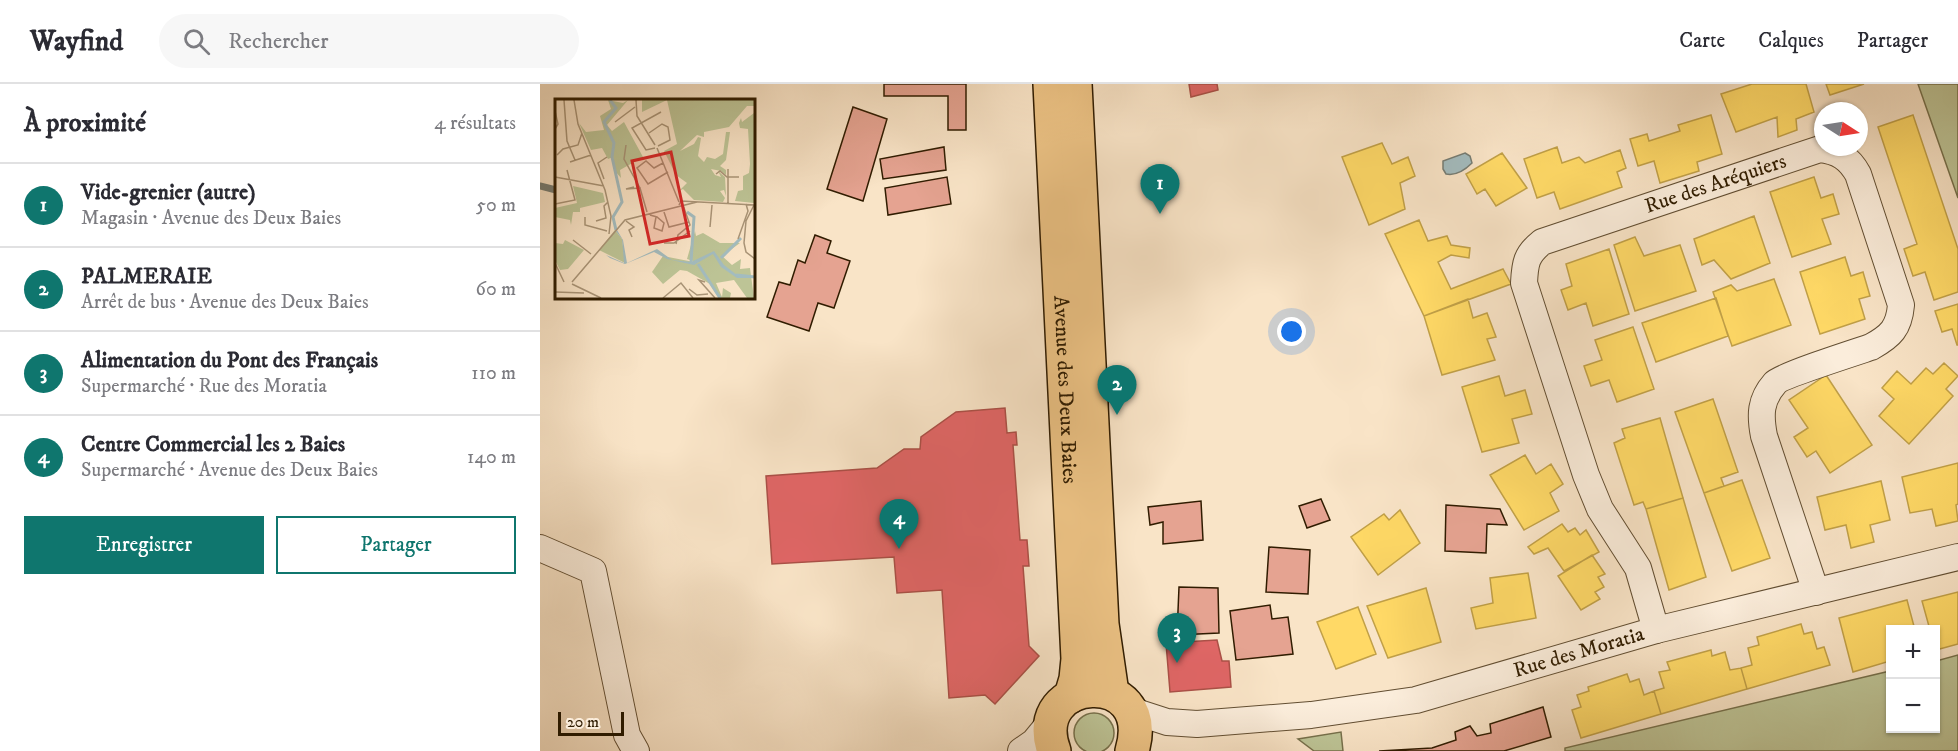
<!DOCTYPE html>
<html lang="fr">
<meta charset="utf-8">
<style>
:root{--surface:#fff;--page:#f7f7f7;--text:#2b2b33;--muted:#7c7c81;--line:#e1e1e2;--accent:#0f766e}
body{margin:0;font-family:"IM FELL DW Pica",serif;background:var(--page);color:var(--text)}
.controls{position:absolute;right:18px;bottom:18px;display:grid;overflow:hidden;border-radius:0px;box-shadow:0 2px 4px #0004}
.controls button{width:54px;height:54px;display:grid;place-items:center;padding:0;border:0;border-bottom:2px solid var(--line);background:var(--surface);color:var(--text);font:30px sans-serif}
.compass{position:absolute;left:1274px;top:18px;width:54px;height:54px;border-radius:50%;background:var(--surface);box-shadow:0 2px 4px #0004;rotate:102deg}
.scale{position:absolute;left:18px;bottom:15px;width:66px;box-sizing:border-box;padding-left:6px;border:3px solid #301c00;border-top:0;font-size:16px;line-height:21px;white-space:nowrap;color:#301c00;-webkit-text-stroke:4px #fbeddb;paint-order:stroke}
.you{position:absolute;left:752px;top:248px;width:21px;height:21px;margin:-15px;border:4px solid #fff;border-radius:50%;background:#1a73e8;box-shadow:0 0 0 9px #1a73e833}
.badge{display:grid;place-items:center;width:39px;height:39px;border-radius:50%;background:var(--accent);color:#fff;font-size:20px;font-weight:700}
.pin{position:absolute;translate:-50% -50px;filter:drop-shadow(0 2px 3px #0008)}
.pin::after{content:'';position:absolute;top:32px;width:21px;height:18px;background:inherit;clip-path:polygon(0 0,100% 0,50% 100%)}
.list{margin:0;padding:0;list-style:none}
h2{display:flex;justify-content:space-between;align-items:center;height:78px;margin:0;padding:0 24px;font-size:26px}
h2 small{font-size:20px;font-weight:400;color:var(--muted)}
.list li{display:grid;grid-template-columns:39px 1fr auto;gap:18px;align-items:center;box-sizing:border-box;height:84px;padding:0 24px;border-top:2px solid var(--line)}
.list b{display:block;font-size:22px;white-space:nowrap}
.list p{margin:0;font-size:20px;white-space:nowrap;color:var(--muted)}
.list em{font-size:20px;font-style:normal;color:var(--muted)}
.actions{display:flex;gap:12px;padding:18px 24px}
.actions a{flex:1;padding:14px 0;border:2px solid var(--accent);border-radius:0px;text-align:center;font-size:21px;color:var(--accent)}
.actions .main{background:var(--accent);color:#fff}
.icon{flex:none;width:33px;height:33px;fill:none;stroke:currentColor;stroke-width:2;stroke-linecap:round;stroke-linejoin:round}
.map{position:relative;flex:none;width:1418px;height:667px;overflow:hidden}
header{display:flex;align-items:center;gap:36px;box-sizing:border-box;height:84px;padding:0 30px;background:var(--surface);border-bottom:2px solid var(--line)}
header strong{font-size:28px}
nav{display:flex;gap:33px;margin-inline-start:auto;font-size:21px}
.search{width:420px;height:54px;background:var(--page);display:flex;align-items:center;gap:15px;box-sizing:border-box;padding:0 21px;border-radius:33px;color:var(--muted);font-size:22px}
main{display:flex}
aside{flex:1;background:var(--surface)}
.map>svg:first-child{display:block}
.green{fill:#bdc496;stroke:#76704b;stroke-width:1.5}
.water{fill:#a3bcbf;stroke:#757c73;stroke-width:1.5}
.homes{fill:#ffd966;stroke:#c1a047;stroke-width:1.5}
.shops{fill:#e06666;stroke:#ab5047;stroke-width:1.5}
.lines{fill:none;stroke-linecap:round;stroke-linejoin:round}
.stream{stroke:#757c73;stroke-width:7}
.building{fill:#e5a391;stroke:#301c00;stroke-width:1.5}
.street-casing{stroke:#624e32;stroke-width:28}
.primary-casing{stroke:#301c00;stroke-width:36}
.street{stroke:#fbeddb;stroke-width:26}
.primary{stroke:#ecc284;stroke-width:33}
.labels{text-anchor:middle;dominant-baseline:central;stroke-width:6;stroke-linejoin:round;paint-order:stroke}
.street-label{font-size:21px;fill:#301c00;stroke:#fbeddb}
.inset-river{fill:none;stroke:#a3bcbf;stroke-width:3}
.inset-road{fill:none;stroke:#a99477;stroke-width:1.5}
.view{fill:#d62828;fill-opacity:0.15;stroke:#d62828;stroke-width:3}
.inset-edge{fill:none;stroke:#301c00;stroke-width:3}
</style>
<header>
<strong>Wayfind</strong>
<div class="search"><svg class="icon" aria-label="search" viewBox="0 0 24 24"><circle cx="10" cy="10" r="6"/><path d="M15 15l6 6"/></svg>Rechercher</div>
<nav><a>Carte</a><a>Calques</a><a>Partager</a></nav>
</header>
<main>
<aside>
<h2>À proximité<small>4 résultats</small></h2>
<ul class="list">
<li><span class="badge">1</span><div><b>Vide-grenier (autre)</b><p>Magasin · Avenue des Deux Baies</p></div><em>50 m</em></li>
<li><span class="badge">2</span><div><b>PALMERAIE</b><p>Arrêt de bus · Avenue des Deux Baies</p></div><em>60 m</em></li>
<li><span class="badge">3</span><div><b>Alimentation du Pont des Français</b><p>Supermarché · Rue des Moratia</p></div><em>110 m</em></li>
<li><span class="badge">4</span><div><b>Centre Commercial les 2 Baies</b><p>Supermarché · Avenue des Deux Baies</p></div><em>140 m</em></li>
</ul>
<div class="actions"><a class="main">Enregistrer</a><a>Partager</a></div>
</aside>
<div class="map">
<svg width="1418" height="667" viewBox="0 0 1418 667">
<rect width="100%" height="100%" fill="#f9e4c7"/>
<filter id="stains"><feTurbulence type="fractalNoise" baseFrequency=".00333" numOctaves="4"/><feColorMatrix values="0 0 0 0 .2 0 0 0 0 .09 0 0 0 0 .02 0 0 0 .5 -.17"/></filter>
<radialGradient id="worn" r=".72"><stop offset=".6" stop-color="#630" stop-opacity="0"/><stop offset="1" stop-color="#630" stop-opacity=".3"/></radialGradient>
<!-- green -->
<path class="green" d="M1378,0H1418V114Z
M1418,571V667H1025V664L1350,587V644H1396V577Z
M534 649a20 20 0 1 1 40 0a20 20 0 1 1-40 0Z
M801,648L803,667H774L758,655Z"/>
<!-- water -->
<path class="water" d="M925,69L930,72L932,79C925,86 916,92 906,90L903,85V77Z"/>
<!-- homes -->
<path class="homes" d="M1212,0H1266L1274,28L1256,35L1257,46L1238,53L1237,33L1196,48L1181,10Z
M1286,0H1324L1290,11Z
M1171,31L1182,70L1157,78L1159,87L1120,99L1114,77L1098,82L1090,55L1107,50L1109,57L1140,47L1138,41Z
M1373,31L1418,165V208L1394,216L1385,188L1373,192L1364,165L1377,160L1338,43Z
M842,59L852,80L868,73L875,92L860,99L865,125L829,141L802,73Z
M1017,63L1022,79L1039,73L1045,79L1080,66L1086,84L1077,88L1082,103L1020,125L1014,108L997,114L984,75Z
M962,69L987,104L956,122L945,105L937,110L926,90Z
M1274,93L1281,114L1293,110L1299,130L1282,135L1291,160L1252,173L1230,108Z
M1214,132L1230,179L1191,195L1174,176L1162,181L1154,155Z
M879,136L888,157L907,152L911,161L930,164L929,174L911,171L898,178L911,205L963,185L971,200L884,232L845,150Z
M1095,153L1104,172L1140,161L1156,207L1095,227L1074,161Z
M1069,165L1089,230L1053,242L1046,219L1028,226L1021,206L1032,202L1026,180Z
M1305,173L1311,192L1323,188L1330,212L1319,215L1325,235L1280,250L1260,188Z
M1234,195L1251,241L1192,262L1173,208L1191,201L1197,207Z
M1176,214L1188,252L1116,278L1102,239Z
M928,215L933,234L947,229L956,253L947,255L955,276L902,291L884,232Z
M1418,220V261H1417L1412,245L1402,248L1395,227Z
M1093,243L1114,305L1077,318L1069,296L1051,302L1044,282L1062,276L1055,256Z
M1404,279L1418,292L1406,305L1413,312L1369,360L1339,332L1354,315L1342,304L1357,287L1371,300L1386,284L1393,290Z
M1286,291L1332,361L1290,389L1276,367L1267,373L1254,353L1268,344L1249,316Z
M959,292L965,312L985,306L992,330L972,335L979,359L942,368L922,303Z
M1173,315L1198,388L1181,394L1184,402L1164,409L1135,328Z
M1120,334L1143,414L1106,425L1103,418L1094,421L1074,359L1085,354L1082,345Z
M985,371L996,390L1011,380L1023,400L1010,409L1019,427L984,446L950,391Z
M1418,379V420L1416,421L1418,437L1396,442L1392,425L1370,429L1362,393Z
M1202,396L1230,474L1192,487L1164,409Z
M1341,397L1350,436L1330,441L1334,458L1311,464L1306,441L1285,446L1277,413Z
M1143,414L1166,493L1129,506L1106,425Z
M860,426L880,459L838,491L811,453L844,430L849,436Z
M1022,440L1028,448L1035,444L1040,451L1046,446L1059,468L1024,487L1008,464L994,470L988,463Z
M1052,471L1065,490L1058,493L1064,503L1055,508L1060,515L1041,526L1018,492Z
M988,489L996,534L936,545L931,524L953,519L950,494Z
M886,504L901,558L848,574L827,522Z
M1418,508V560L1396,566V546H1390L1382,517Z
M1367,516L1375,546H1350V577L1313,588L1299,534Z
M818,523L836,570L796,585L777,538Z
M1261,540L1264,550L1272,548L1277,565L1284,563L1290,581L1207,605L1201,584L1212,581L1208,564L1219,561L1217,553Z
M1171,566L1172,572L1185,568L1190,586L1201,584L1207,605L1121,630L1114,607L1124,604L1119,588L1130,586L1127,578Z
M1087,590L1090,598L1099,595L1104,611L1114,607L1121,630L1041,654L1032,626L1041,623L1037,611L1049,607L1048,603Z"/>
<!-- shops -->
<path class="shops" d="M649,0H677L678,6L651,13Z
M465,324L467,349L476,348L477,361H473L480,456H487L489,482H483L489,562L499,572L455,620L445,611L409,614L402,506L357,509L354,473L232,480L226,392L337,384L364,365H380L381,353L416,328Z
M677,556L682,577H689L691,603L630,608L626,559Z"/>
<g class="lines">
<!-- stream -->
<path class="stream" d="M0,102L16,106"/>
</g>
<!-- building -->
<path class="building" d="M344,0H426V46H408V12H344Z
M313,23L347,35L323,117L287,105Z
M404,63L406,86L343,95L340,75Z
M407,93L411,120L348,131L345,104Z
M275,151L291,157L287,169L310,177L294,224L278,219L269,247L227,233L239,198L250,201L258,176L265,179Z
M781,415L790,436L767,444L759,422Z
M661,417L663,456L623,460V438L610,441L608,423Z
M906,421L960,425L967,441L947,440L946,469L905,467Z
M729,463L770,466L768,510L726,508Z
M639,503L678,504L679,549L637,551Z
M730,521L732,535L748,533L753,570L696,576L690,527Z
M1003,623L1011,653L964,667H839L892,664L916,656L915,648L930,642L937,652L951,649L950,640Z"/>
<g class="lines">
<!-- street casing -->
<g class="street-casing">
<g id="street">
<path d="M0,464L53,487L87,651L96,667"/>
<path id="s1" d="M1116,546L1098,484L1060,425L1046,391L984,199C985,179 986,171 1002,158L1280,65C1298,67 1309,74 1318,90L1361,221C1359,244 1351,252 1331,263C1316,268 1241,292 1235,299C1220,316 1220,331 1224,352L1276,508"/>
<path id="s2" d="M590,626L627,638L657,640L771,631L876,616L1116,546L1418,473"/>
<path d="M481,667L494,658L513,635"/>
</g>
</g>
<!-- primary casing -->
<g class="primary-casing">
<g id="primary">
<path id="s3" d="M510,0L538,575L536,595L531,612"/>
<path d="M535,0L562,540L572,609"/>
<path d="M514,667C486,591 617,582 592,667"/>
</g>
</g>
<!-- street -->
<use href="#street" class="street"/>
<!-- primary -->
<use href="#primary" class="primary"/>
</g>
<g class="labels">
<!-- street labels -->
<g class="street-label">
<text stroke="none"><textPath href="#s1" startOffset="603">Rue des Aréquiers</textPath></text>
<text stroke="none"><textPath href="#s3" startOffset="306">Avenue des Deux Baies</textPath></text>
<text stroke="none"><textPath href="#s2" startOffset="459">Rue des Moratia</textPath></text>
</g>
</g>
<!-- overview -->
<g transform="translate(15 15)">
<rect width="200" height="200" fill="#f9e4c7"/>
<path d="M53,1L68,4L73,1L52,26L57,32L69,23L88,58L65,71L66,79L60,72L58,58L53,60L47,49L36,51L24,24L31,33L49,31L45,17L56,10ZM87,1H199V7H192L174,28L149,33V38L142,36L125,52L139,45L143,38L146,39L143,57L149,63L152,58L160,60L168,55L171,33H175L171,61L165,67L171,71V76L166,72L156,70L160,76L166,78L163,72L170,78L171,97L169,91L165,92L170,99L168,103L139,101L128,90L124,92L132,84L121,76L109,52L122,45L112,1L87,13ZM199,14V104L180,102L183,92L188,91V77L194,74L195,65L193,30L185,29L184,24L186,19L187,23ZM18,87L48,94L50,103L25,109V113H18L16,126L15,121L0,118V109L22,104ZM60,131L67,140L70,164L44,151ZM140,132L141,137L148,134L165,144H185L167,157L177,166L186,160L185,170L195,169L199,199H192L179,181L161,184L167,198L168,189L176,194L175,199H164L155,185L132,172L125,171L108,185L97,173L108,157L144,164L132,160ZM10,141L29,151L13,170L5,171L0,161V144L8,145Z" fill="#bdc496"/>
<path d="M60,131H62L68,141L72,164L102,150L117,161L136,163L159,152L169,166L182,176L199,179H182L166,168L158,155L139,166L112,160L99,153L70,165L55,159L51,156L69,164L67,140Z" fill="#a3bcbf"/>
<path class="inset-river" d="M55,1L61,9L49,23L59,44L57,58L67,103L58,118L61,131M132,113L139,118L136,163M166,159L186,139M143,165L165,199M181,176L200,178"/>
<path class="inset-road" d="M9,1L12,42L20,61M19,1L23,25L50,91L56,117L54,135M81,1L82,17L100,46M0,12L3,25L0,30M60,23L80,8M94,34L107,25L113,28L115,41L103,47M71,46L69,60L85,89M100,49L91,51L77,29L106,13M102,49L124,103M2,56L8,50L23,46L27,34M15,63L36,56M108,64L99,69L91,62L82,69L93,85L113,73M161,75L165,72L172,78H184M0,78L49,87M49,80L43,64L52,58M79,88L71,90L85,89L92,113M173,104V70M0,105L20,101L12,71M124,106L126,102L200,106M199,106L191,122L189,144L191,153L200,160M109,113L114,128L134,123M95,116L102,118L109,124L107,132L99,129L101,118M30,118V126L52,132M41,122L51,119L49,107L53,103M71,122L79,128L74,131L77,138M155,128L157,106M183,140L193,112L191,105M18,141L36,155M109,144H119L135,132M121,145L123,136L135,126L128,106M0,164L9,183M17,183L70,121L142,103M150,183L144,181L160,199M17,185L46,199M134,190L142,196L153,195M0,193L29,194M108,199L126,184L138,199"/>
<path class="view" d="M116,53L134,137L95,145L77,62Z"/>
<rect width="200" height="200" class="inset-edge"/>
</g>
<rect width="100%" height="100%" filter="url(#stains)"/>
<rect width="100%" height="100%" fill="url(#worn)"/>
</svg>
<div class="controls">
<button>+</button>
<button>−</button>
</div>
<svg class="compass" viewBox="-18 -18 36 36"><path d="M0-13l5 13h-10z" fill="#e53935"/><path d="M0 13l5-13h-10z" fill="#7c7c81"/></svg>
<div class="scale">20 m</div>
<div class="you"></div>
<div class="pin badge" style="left:620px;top:130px">1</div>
<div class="pin badge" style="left:577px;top:331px">2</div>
<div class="pin badge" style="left:637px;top:579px">3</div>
<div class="pin badge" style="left:359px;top:465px">4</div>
</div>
</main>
